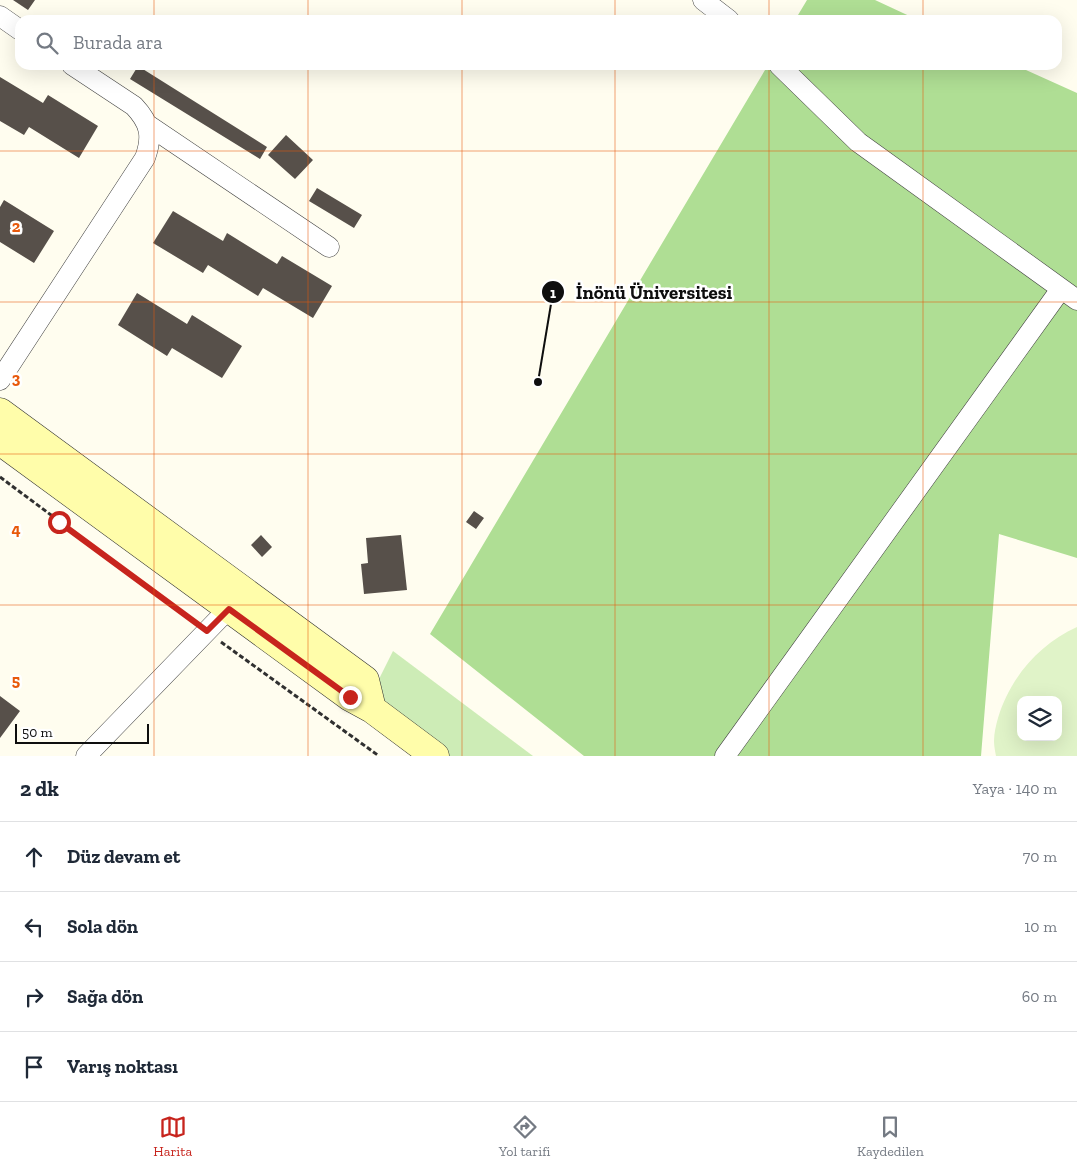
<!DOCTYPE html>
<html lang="tr">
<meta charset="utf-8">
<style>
:root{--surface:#fff;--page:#f2f2f3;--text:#1f2937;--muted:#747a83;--line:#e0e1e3;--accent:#c7241d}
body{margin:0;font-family:"Zilla Slab",serif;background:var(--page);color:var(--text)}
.controls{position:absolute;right:15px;bottom:15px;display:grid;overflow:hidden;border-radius:10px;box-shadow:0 5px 20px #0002}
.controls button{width:45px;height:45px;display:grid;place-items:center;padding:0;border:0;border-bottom:1px solid var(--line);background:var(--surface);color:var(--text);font:25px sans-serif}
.scale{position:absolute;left:15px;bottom:12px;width:134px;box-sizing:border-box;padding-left:5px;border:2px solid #0e0e0e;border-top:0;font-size:14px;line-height:18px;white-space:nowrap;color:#0e0e0e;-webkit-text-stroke:4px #fff;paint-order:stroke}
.stop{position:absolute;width:15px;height:15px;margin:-11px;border:4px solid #c7241d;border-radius:50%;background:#fff}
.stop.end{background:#c7241d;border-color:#fff;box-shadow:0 1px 5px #0008}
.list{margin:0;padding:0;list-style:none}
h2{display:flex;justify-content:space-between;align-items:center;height:65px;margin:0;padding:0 20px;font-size:21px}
h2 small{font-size:16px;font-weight:400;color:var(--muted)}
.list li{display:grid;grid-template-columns:32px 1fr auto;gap:15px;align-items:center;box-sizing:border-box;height:70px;padding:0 20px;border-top:1px solid var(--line)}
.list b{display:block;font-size:19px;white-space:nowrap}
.list em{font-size:16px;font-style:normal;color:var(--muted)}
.icon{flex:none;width:28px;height:28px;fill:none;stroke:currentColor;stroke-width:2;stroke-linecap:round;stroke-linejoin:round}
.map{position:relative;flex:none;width:1077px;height:756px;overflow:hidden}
.search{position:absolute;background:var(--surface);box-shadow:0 5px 20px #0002;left:15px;right:15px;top:15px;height:55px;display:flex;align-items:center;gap:12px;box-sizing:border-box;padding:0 18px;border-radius:15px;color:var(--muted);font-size:19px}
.sheet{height:345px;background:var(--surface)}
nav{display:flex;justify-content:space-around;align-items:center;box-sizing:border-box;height:70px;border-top:1px solid var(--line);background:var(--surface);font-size:14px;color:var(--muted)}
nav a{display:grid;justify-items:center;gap:2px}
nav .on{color:var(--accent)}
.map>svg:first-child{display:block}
.green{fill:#cdecb6}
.forest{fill:#afde94}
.pitch{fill:#e0f3c8;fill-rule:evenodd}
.building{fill:#57504a}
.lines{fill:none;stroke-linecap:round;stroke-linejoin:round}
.street-casing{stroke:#414141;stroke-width:21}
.secondary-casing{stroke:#303030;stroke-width:29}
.path{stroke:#303030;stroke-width:3;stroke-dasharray:5 2.5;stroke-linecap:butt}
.street{stroke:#fff;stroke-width:20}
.secondary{stroke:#fffdaa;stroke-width:28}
.route{stroke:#c7241d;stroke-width:6}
.grid{fill:none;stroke:#e8590c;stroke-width:1;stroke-opacity:0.55}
.grid-label{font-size:16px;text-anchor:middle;font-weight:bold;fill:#e8590c;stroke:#fff;stroke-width:5;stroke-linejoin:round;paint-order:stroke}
.leader{fill:none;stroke:#0e0e0e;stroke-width:2}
.callout-dot{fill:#0e0e0e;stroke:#fff;stroke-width:2}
.mark-label{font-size:15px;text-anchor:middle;font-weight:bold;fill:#fff}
.callout-label{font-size:19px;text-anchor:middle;font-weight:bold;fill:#0e0e0e;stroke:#fff;stroke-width:5;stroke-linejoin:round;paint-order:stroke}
</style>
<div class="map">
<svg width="1077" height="756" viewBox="0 0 1077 756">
<rect width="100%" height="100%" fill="#fffdef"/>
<!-- green -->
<path class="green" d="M393,651L533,756H449L381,706L376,685Z"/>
<!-- forest -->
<path class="forest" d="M807,0H875L918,20H795Z
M768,65H1015L1077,93V558L999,534L981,756H584L430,634Z"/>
<!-- pitch -->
<path class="pitch" d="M1077,627V756H996C995,751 994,746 994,741C994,733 996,725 998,718C1010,678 1039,644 1077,627ZM1021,700H1058V737H1021Z"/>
<!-- building -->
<path class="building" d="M13,0H35L28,10Z
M138,66L267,147L260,159L130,79Z
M0,77L43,103L48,95L98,126L79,158L29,127L24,135L0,121Z
M286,135L313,160L295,179L268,155Z
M317,188L362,215L354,228L309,201Z
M4,200L54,231L34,263L0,242V207Z
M173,211L223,241L227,233L277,264L282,256L332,286L313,318L263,288L258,296L208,265L203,273L153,243Z
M137,293L187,324L192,315L242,346L222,378L172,348L167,356L118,325Z
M474,511L484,518L476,529L466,522Z
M261,535L272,547L262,557L251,545Z
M401,535L407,590L364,594L361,564L368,563L366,538Z
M0,696L20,711L0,738Z"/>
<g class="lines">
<!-- street casing -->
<g class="street-casing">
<path id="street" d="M703,0L729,20
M0,16L20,30
M779,65L858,142L1077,300
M148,125L329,247
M0,380L145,158C153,136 150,123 134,106L72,65
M86,756L238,599
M725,756L1061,289"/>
</g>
<!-- secondary casing -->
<g class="secondary-casing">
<path id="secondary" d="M0,412L365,680L372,709
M0,441L350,697L372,709L435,756"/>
</g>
<!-- path -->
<path class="path" d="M0,477L192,620
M221,642L379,756"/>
<!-- street -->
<use href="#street" class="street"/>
<!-- secondary -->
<use href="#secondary" class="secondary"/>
</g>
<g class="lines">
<!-- route -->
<path class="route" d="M59,522L207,631L229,609L350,697"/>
</g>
<!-- grid -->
<path class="grid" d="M154,0V20M308,0V20M462,0V20M615,0V20M769,0V20M923,0V20M154,65V756M308,65V756M462,65V756M615,65V756M769,65V756M923,65V756M0,151H1077M0,302H1077M0,454H1077M0,605H1077"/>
<g class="grid-label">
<text x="16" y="232">2</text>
<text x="16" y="384">3</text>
<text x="16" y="535">4</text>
<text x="16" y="686">5</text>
</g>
<!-- callouts -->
<path class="leader" d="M538 382L553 292"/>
<g class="callout-dot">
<circle cx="538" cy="382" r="5"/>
<circle cx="553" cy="292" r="12"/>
</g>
<g class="mark-label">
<text x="553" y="298">1</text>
</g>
<g class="callout-label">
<text x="654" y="299">İnönü Üniversitesi</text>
</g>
</svg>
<div class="controls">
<button><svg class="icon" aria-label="layers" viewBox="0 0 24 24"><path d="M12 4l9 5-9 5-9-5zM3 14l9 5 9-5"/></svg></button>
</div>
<div class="scale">50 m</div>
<div class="stop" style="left:59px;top:522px"></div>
<div class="stop end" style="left:350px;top:697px"></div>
<div class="search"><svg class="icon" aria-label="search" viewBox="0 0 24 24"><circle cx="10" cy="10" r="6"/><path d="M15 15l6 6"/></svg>Burada ara</div>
</div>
<section class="sheet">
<h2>2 dk<small>Yaya · 140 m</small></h2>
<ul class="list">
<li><svg class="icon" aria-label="ahead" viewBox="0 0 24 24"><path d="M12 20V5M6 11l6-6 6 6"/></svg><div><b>Düz devam et</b></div><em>70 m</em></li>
<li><svg class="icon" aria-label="left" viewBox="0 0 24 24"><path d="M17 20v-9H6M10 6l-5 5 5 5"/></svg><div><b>Sola dön</b></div><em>10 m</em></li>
<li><svg class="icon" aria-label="right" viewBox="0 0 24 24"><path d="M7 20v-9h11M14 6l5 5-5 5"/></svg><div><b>Sağa dön</b></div><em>60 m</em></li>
<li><svg class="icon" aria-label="arrive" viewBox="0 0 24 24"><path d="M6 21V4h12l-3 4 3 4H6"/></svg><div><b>Varış noktası</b></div></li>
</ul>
</section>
<nav>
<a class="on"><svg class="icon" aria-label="map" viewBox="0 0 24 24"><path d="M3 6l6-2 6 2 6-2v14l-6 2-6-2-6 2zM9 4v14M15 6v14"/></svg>Harita</a>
<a><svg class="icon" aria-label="directions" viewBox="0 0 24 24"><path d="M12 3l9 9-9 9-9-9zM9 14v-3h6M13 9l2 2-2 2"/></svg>Yol tarifi</a>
<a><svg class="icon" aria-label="saved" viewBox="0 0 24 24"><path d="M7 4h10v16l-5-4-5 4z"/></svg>Kaydedilen</a>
</nav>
